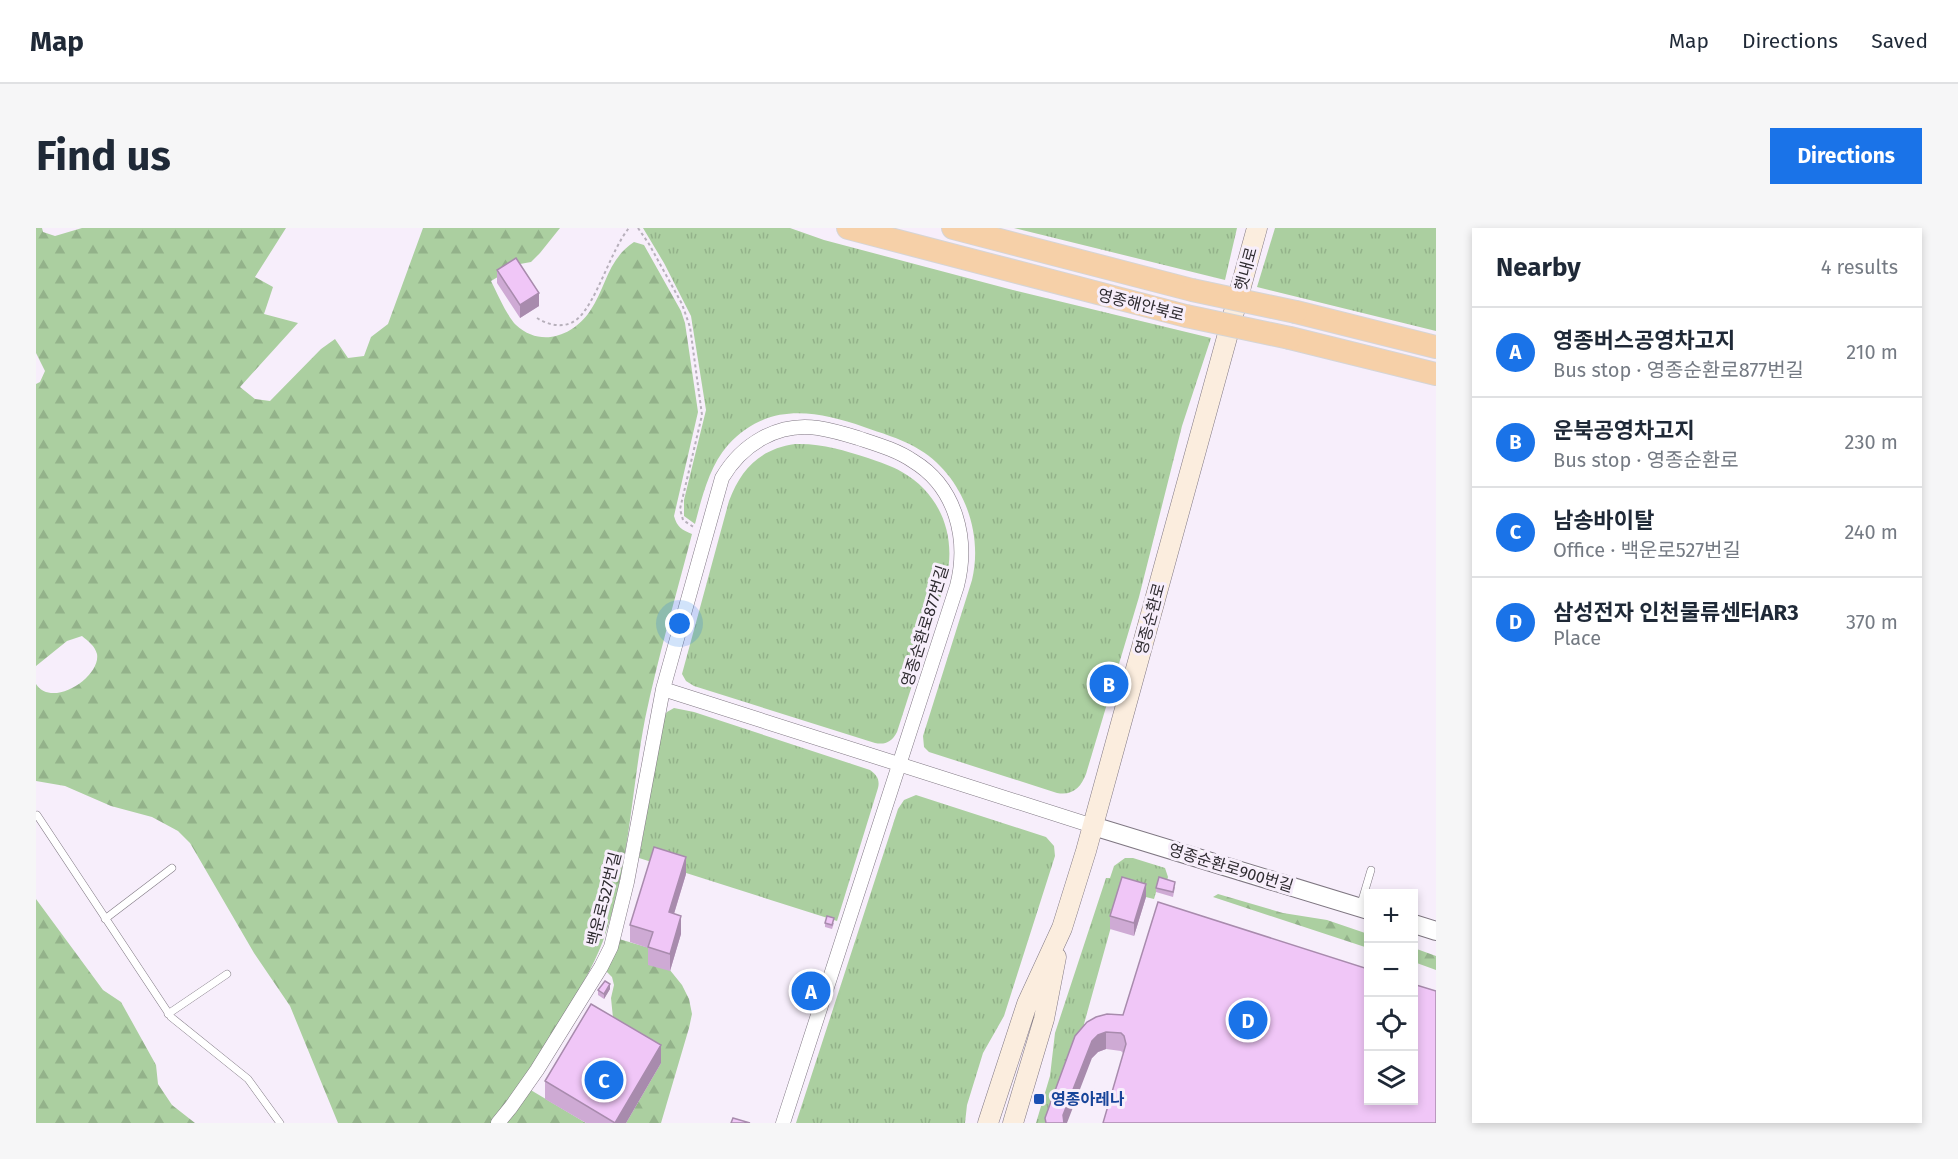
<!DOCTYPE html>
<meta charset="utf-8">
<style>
:root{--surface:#fff;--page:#f6f6f7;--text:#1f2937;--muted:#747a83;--line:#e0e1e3;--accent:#1a73e8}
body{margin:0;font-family:"Fira Sans","Noto Sans KR",sans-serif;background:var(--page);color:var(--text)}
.controls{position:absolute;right:18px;bottom:18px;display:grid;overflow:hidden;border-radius:0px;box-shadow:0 3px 9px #0003}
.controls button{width:54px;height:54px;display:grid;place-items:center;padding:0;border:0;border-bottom:2px solid var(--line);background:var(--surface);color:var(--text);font:30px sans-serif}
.you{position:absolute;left:644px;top:396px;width:21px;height:21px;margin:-15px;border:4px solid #fff;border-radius:50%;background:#1a73e8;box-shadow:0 0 0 9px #1a73e833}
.badge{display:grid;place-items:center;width:39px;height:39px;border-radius:50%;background:var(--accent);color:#fff;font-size:20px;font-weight:700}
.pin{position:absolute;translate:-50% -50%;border:3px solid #fff;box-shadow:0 2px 6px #0006}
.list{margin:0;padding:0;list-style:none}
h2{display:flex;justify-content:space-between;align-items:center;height:78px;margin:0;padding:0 24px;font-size:26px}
h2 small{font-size:20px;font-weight:400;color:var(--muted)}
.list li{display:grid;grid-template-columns:39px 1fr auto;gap:18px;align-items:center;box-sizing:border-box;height:90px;padding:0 24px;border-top:2px solid var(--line)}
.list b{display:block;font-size:22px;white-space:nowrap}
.list p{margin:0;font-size:20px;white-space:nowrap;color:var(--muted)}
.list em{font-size:20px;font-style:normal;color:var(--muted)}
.icon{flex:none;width:33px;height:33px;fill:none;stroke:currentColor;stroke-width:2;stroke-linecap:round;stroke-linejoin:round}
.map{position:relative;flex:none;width:1400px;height:895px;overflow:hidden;border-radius:0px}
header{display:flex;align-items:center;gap:36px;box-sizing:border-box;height:84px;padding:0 30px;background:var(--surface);border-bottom:2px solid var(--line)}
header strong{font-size:28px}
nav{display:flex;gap:33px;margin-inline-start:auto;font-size:21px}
.intro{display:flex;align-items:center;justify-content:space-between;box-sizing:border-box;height:144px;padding:0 36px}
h1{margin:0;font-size:42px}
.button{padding:15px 27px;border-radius:0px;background:var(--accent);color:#fff;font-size:21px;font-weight:700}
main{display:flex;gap:36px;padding:0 36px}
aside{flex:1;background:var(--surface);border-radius:0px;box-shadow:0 3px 9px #0003}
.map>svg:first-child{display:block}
.grass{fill:url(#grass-tufts)}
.forest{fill:url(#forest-firs)}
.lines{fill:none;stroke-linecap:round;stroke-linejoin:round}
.service-casing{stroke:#7f7782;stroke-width:8}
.minor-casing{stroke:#7f7782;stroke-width:15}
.tertiary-casing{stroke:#7f7782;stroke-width:20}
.secondary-casing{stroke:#7f7782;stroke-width:21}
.trunk-casing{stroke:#d5d5d6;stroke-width:24}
.path{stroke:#b7b0bb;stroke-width:2;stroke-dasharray:3 3;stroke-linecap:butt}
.service{stroke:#fff;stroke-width:7}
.minor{stroke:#fff;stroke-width:14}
.tertiary{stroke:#fff;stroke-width:18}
.secondary{stroke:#fbedde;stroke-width:20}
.trunk{stroke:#f6d0a8;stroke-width:22}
.trunk-bridge-casing{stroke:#d5d5d6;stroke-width:24;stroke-linecap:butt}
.trunk-bridge{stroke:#f6d0a8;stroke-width:22}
.wall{fill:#ceaad4}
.shaded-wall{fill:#a88bad}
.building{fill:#f0c6f7;stroke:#a88bad;stroke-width:1.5}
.transit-dot{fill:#1a4fb4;stroke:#f7eefb;stroke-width:2}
.labels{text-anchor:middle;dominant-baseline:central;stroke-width:6;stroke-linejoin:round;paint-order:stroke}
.street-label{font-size:16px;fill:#2e2b30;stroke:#f7eefb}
.transit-label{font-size:16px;font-weight:bold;fill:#164399;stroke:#f7eefb;text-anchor:start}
</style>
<header>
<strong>Map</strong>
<nav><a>Map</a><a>Directions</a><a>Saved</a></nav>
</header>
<div class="intro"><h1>Find us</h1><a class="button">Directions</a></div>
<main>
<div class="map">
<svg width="1400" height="895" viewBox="0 0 1400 895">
<defs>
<pattern id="grass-tufts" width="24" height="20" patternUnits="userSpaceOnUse" patternTransform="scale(1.5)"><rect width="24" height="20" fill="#abcfa0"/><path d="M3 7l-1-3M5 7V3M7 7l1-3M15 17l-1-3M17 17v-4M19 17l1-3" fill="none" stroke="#93b28a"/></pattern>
<pattern id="forest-firs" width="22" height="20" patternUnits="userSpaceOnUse" patternTransform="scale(1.5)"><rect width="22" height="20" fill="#abcfa0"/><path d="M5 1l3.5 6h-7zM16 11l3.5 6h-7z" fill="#93b28a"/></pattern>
</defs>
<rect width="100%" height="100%" fill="#f7eefb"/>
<!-- grass -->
<path class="grass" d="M607,0H754L788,12L973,61L1175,110L1146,198L1103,369L1050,546C1045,559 1037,568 1021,565L893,524L888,519L887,508L936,352C948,302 925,244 879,219C863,210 845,205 828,199C779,182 731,174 692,217C673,239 666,269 659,296L648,288V272L670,182L655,88L628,35Z
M978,0H1201L1189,52Z
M1239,0H1400V103L1221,59Z
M759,216C785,215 807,222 832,230C843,234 856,238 866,244C905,266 921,309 910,352L861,504C856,514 849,517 839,515L658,458L650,453L646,446L693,273C705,241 724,221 759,216Z
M638,480L658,484L834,542C841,547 844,552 842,560L801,693L603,630L628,488L631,484Z
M880,567L1010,609L1018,618L1019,628L968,788L947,825L931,877L929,895H760L862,581L868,572Z
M1089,630H1097L1129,640L1132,649L1130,656L1123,654L1118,671L1085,663L1048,796L1054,798L1033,827L1011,895H1000L1014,848L1019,805L1070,650H1074L1078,638Z"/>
<!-- forest -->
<path class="forest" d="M0,0H6L7,4L19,8L46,0H250L219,49L237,59L228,86L262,95L204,159L219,171L234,173L285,121L299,111L312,130L328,128L335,109L352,96L387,0H524L504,25L495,34L484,36L455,53C461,65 471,88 480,97C505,120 537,108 554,83C571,58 571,32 598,14L608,17L645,83L649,95L662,184L638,288C641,299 646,302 656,306C640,368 622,429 609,491C595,564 593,643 567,713C554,747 533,778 514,809C496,838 478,868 456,895H302L254,778L218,725L154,615L142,603L116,589L75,578L29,558L0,553V456C16,481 65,449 61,426C59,418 52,413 46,408L31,413L0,438V156L4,154L9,143L0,125Z
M1182,666L1247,685L1291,692L1332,706V720L1177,669Z
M0,671L67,762L85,774L120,837L122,856L136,877L159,895H0Z
M583,711L617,721L646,757L653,771L656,786L653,800L625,895H590L625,835L578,800L575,770L578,757L576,749L570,743Z
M1378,720L1400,728V742L1378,734Z
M493,861L550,895H466Z"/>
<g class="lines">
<!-- service casing -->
<g class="service-casing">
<path id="service" d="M1,587L135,789L212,851L244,895
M1324,679L1335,642
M69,691L136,640
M132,786L191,746"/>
</g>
<!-- minor casing -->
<g class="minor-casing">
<path id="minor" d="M627,461L1057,598
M462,895L475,879L501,842L565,739L575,719L591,654L627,461L686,250C706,216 742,194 782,200C795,202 809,206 822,210C840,216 861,222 877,233C920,259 933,311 921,358L747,895"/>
</g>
<!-- tertiary casing -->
<g class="tertiary-casing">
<path id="tertiary" d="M1057,598L1332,682
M1378,696L1400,703"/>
</g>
<!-- secondary casing -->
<g class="secondary-casing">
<path id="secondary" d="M952,895L991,776L1026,700L1050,623L1221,0
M977,895L1008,791L1020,729"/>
</g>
<!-- trunk casing -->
<g class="trunk-casing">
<path id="trunk" d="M812,0L1150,88
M917,0L1156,62
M1260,84L1400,119
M1254,110L1400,146"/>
</g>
<!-- path -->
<path class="path" d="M602,0L613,16L646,76L654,99L666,187L644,281L647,292L659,300
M501,90C512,97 528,101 540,92C560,77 574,23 593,0"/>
<!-- service -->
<use href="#service" class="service"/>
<!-- minor -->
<use href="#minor" class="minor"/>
<!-- tertiary -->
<use href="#tertiary" class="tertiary"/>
<!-- secondary -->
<use href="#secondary" class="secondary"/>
<!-- trunk -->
<use href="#trunk" class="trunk"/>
<!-- trunk-bridge casing -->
<g class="trunk-bridge-casing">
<path id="trunk-bridge" d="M1156,62L1260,84
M1150,88L1254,110"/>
</g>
<!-- trunk-bridge -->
<use href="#trunk-bridge" class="trunk-bridge"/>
</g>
<!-- wall -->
<path class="wall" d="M461,42L503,78L484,90L461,55Z
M650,646L638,686L645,706L634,743L612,737V720L594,714V697Z
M1139,659L1137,669L1120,664V660Z
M1110,669L1098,708L1074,701V688Z
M789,695H798L796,701L789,699Z
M574,761L568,771L562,767V762Z
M1400,763L1087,825L1085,823L1070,821L1062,824L1056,830L1039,808L1087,787Z
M625,835L590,895H550L509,871V853Z"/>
<!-- shaded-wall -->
<path class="shaded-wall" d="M503,65V78L484,90V77Z
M650,629V646L633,702V684Z
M1110,656V669L1098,708V695Z
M645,688V706L634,743V726Z
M574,756V761L568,771V766Z
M1070,804V821L1062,824L1056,830L1031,895H1027V887L1056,813L1062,807Z
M625,817V835L590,895H579Z"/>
<!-- building -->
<path class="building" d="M480,30L503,65L484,77L461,42Z
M618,619L650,629L633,684L645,688L634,726L612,719L617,704L594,697Z
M1086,649L1110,656L1098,695L1074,688Z
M1123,649L1139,654L1137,664L1120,660Z
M1122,674L1332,741V873H1377V756L1400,763V895H1067L1090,816L1088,808L1085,805L1070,804L1062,807L1056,813L1027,887L1028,895H1010L1009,890L1039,808L1051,794L1060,789L1071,786L1087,787Z
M791,688L798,690L796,697L789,695Z
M569,753L574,756L568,766L562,762Z
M555,776L625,817L579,895L509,853Z
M697,890L714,895H695Z"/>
<!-- markers -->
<rect class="transit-dot" x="997" y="865" width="12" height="12" rx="3"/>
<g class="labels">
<!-- street labels -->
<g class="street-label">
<text transform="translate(1210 41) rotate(-75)">햇내로</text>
<text transform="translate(1105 77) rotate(14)">영종해안북로</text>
<text transform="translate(1114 391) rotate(-75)">영종순환로</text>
<text transform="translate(889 398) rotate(-73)">영종순환로877번길</text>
<text transform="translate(1195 640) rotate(17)">영종순환로900번길</text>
<text transform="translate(568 671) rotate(-76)">백운로527번길</text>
</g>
<!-- transit labels -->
<g class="transit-label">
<text x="1015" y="871">영종아레나</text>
</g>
</g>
</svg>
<div class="controls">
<button>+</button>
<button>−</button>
<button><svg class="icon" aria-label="locate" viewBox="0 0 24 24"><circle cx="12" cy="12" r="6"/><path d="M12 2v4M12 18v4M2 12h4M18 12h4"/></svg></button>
<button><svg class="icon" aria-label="layers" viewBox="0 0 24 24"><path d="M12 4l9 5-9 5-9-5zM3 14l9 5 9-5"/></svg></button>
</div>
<div class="you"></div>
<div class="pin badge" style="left:775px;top:763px">A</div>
<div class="pin badge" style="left:1073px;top:456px">B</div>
<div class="pin badge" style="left:568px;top:852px">C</div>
<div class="pin badge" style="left:1212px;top:792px">D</div>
</div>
<aside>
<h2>Nearby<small>4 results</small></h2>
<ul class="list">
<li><span class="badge">A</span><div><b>영종버스공영차고지</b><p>Bus stop · 영종순환로877번길</p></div><em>210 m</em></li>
<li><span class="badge">B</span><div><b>운북공영차고지</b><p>Bus stop · 영종순환로</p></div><em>230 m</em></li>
<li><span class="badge">C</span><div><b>남송바이탈</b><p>Office · 백운로527번길</p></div><em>240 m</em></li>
<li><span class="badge">D</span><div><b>삼성전자 인천물류센터AR3</b><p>Place</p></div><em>370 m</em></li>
</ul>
</aside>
</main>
